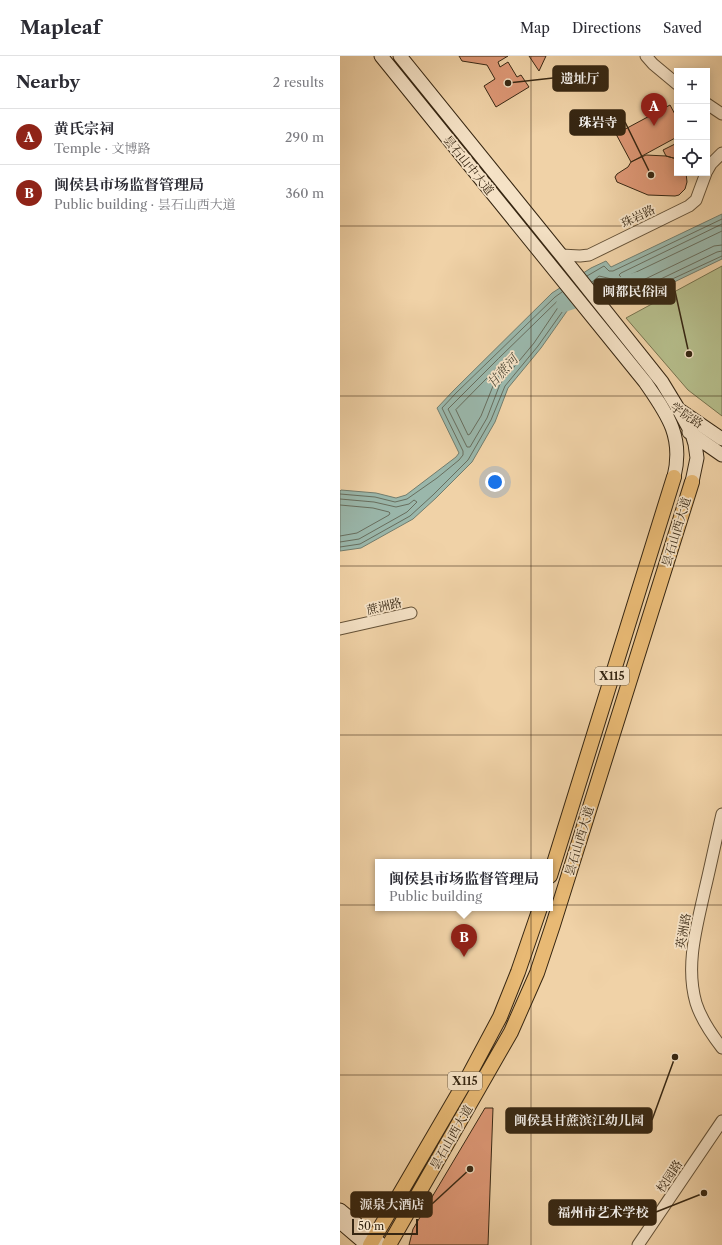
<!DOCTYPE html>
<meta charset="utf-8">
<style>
:root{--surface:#fff;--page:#f7f7f7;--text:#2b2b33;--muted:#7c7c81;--line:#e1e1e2;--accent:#8f2418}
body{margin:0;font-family:"Libre Caslon Text","Noto Serif SC",serif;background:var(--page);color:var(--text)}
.controls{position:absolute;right:12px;top:12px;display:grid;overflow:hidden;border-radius:0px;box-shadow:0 2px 10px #0003}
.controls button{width:36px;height:36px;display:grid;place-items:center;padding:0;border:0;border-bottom:1px solid var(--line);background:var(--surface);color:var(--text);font:20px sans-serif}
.scale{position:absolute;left:12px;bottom:10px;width:66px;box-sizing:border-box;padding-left:4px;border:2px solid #362612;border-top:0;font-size:11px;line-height:14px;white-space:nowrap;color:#362612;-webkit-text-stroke:3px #f5e2c6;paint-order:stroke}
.you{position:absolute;left:155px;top:426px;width:14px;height:14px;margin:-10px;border:3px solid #fff;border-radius:50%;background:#1a73e8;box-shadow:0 0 0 6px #1a73e833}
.badge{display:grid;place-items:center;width:26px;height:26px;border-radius:50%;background:var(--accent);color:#fff;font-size:13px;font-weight:700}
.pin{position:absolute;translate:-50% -33px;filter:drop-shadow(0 1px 2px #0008)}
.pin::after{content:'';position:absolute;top:21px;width:14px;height:12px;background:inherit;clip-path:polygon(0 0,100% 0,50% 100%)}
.popup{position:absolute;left:35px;top:803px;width:178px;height:52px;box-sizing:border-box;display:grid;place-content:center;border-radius:0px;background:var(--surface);filter:drop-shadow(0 1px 3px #0005);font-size:13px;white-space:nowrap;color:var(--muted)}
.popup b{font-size:15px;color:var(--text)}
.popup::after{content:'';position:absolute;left:50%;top:100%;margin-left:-8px;border:8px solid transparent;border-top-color:var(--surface)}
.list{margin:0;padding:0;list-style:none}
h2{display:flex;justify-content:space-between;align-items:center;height:52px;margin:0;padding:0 16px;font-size:17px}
h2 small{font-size:13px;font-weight:400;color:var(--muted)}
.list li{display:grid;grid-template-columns:26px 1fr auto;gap:12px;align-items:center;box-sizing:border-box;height:56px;padding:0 16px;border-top:1px solid var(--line)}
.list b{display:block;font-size:15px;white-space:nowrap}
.list p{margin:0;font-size:13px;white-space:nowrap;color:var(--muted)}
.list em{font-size:13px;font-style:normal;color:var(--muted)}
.icon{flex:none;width:22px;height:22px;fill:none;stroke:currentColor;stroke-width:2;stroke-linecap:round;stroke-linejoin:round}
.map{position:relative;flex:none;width:382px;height:1189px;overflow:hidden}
header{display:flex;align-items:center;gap:24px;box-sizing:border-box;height:56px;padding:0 20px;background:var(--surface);border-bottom:1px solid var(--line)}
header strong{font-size:19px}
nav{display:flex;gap:22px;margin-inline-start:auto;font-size:14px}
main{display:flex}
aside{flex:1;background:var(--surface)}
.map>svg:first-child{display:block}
.green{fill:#b5bd8b;stroke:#76724e}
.water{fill:#9ab7ab;stroke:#727d6e}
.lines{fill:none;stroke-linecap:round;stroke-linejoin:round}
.shore{stroke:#686e5e;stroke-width:1}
.river{stroke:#9ab7ab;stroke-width:16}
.building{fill:#de9775;stroke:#362612}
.tertiary-casing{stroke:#645137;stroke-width:13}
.secondary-casing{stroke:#362612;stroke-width:15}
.primary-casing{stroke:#362612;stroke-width:16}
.tertiary{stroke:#f5e2c6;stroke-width:11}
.secondary{stroke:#f5e2c6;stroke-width:13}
.primary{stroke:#e8b974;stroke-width:14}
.grid{fill:none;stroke:#362612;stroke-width:1;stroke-opacity:0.55}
.labels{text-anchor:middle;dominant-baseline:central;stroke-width:3.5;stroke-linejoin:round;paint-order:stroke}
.shield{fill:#f5e2c6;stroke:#6f5e48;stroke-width:1}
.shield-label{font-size:11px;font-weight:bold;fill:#362612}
.street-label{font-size:12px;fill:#362612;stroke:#f5e2c6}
.water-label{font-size:13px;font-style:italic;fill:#4f4a38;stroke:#f5e2c6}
.leader{fill:none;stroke:#362612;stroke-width:1.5}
.callout-dot{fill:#362612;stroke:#f5e2c6;stroke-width:1.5}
.callout{fill:#362612;stroke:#362612;stroke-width:1.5}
.callout-label{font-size:13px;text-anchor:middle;font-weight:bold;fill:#fff}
</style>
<header>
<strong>Mapleaf</strong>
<nav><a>Map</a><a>Directions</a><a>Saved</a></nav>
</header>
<main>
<aside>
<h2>Nearby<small>2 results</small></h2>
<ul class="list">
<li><span class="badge">A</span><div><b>黄氏宗祠</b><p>Temple · 文博路</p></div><em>290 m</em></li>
<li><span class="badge">B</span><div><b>闽侯县市场监督管理局</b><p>Public building · 昙石山西大道</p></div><em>360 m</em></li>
</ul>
</aside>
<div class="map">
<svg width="382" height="1189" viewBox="0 0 382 1189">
<rect width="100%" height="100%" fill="#f0d2a7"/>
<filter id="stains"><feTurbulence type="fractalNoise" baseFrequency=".005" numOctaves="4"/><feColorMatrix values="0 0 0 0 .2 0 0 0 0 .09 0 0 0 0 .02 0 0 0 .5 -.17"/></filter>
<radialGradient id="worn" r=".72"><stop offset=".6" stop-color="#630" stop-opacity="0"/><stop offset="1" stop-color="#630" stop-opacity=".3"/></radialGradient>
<!-- green -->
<path class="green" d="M382,210V360L348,334L286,262Z"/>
<!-- water -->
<path class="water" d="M382,158V203L303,241L283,237L275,227L260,224L232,248L201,292L168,332L155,366L132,406L96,442L73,463L21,492L0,495V435L1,434L36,437L56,442L66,439L116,401L119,397L97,352L114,334L212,237L251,212L266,205L271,211Z"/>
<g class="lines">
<!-- shore -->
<path class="shore" d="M382,168L281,217L279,219L288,229L302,232L377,196L382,195
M382,175L290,219L289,221L291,224L301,225L374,190L382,189
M247,220L264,210L269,215H273L382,163
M252,226L259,220L276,224L285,234L302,237L382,200
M219,244L221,245V247L194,287L160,328L147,362L130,391H127L108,353L158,303Z
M171,298H174L175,301L155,325L141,360L130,378L128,379L116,354Z
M0,438L35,441L55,446L67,443L97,422L119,404L123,399V395L102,352L116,337L215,241L222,236
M0,443L34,446L56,451L69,448L74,444L77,446L67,456L19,483L0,486
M0,449L33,452L49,456L50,457L49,459L17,477L0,480
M0,491L20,488L70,460L93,439L128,404L151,364L165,330L198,290L230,245"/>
<!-- river -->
<path class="river" d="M224,248L297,224"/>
</g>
<!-- building -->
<path class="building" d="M119,0H168L158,6L160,11L168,6L177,21L181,19L189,31L156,51L144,30L155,23L147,9L122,5Z
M189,0H206L199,15Z
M330,49L337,62V81L291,106L276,78Z
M337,87V103L326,100L323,94Z
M306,99L326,100L337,103V117H346L347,126L345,133L339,139L335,140L308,139L277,126L275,121L277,118L288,111L291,106Z
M145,1052H153L148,1189H69L73,1173Z"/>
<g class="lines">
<!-- tertiary casing -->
<g class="tertiary-casing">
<path id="tertiary" d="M306,0L313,8L337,28
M367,48L382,58
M367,115L371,108L382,97
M221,199L240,200L249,199L349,150L356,144L366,117
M0,573L71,557
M382,758C376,783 371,808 365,833C357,870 345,909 356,947C361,963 372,979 382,992
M298,1189L382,1065"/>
</g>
<!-- secondary casing -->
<g class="secondary-casing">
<path id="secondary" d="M41,0L305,326C327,358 344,380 334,421
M60,0L221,199L322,326L339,354L352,378L355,388L357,402L352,426
M341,355L382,383
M349,376L382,399
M0,1154L42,1189
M0,1166L27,1189"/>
</g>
<!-- primary casing -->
<g class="primary-casing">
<path id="primary" d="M210,820L334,421
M30,1189L128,1021L160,961L178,916L200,852
M49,1189L171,976L197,917L213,869L352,426"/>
</g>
<!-- tertiary -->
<use href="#tertiary" class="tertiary"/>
<!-- secondary -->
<use href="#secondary" class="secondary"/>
<!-- primary -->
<use href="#primary" class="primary"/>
</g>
<!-- grid -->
<path class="grid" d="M191,0V1189M0,170H382M0,340H382M0,510H382M0,679H382M0,849H382M0,1019H382"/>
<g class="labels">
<!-- shield labels -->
<g class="shield">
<rect x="255" y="611" width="34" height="18" rx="3"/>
<rect x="108" y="1016" width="34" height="18" rx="3"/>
</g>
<g class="shield-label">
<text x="272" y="620">X115</text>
<text x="125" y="1025">X115</text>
</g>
<!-- street labels -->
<g class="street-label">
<text transform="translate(129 109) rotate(51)">昙石山中大道</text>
<text transform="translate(298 160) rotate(-26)">珠岩路</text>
<text transform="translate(347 359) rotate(34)">学院路</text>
<text transform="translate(336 476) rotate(-73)">昙石山西大道</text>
<text transform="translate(44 550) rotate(-13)">蔗洲路</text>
<text transform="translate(239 785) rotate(-73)">昙石山西大道</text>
<text transform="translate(343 875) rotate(-80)">英洲路</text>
<text transform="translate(111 1081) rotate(-60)">昙石山西大道</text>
<text transform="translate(329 1120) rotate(-56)">校园路</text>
</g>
<!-- water labels -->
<g class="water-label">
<text transform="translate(162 315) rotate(-48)">甘蔗河</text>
</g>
</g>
<!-- callouts -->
<path class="leader" d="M168 27L213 22M311 119L285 66M349 298L335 235M335 1001L312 1064M130 1113L92 1148M364 1137L316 1156"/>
<g class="callout-dot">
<circle cx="168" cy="27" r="4"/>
<circle cx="311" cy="119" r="4"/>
<circle cx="349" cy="298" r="4"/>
<circle cx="335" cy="1001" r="4"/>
<circle cx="130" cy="1113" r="4"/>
<circle cx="364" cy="1137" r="4"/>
</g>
<g class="callout">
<rect x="213" y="10" width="55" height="25" rx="4"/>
<rect x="230" y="54" width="55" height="25" rx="4"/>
<rect x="254" y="223" width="81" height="25" rx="4"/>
<rect x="166" y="1052" width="146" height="25" rx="4"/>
<rect x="11" y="1136" width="81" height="25" rx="4"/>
<rect x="209" y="1144" width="107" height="25" rx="4"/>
</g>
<g class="callout-label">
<text x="240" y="27">遗址厅</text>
<text x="258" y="71">珠岩寺</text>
<text x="295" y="240">闽都民俗园</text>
<text x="239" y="1069">闽侯县甘蔗滨江幼儿园</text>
<text x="52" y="1153">源泉大酒店</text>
<text x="263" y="1161">福州市艺术学校</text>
</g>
<rect width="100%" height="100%" filter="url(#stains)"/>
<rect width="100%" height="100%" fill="url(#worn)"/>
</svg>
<div class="controls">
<button>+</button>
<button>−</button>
<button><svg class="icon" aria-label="locate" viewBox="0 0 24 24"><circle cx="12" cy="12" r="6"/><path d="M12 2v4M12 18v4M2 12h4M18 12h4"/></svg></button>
</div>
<div class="scale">50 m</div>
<div class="you"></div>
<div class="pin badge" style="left:314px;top:70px">A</div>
<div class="pin badge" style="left:124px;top:901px">B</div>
<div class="popup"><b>闽侯县市场监督管理局</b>Public building</div>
</div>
</main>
